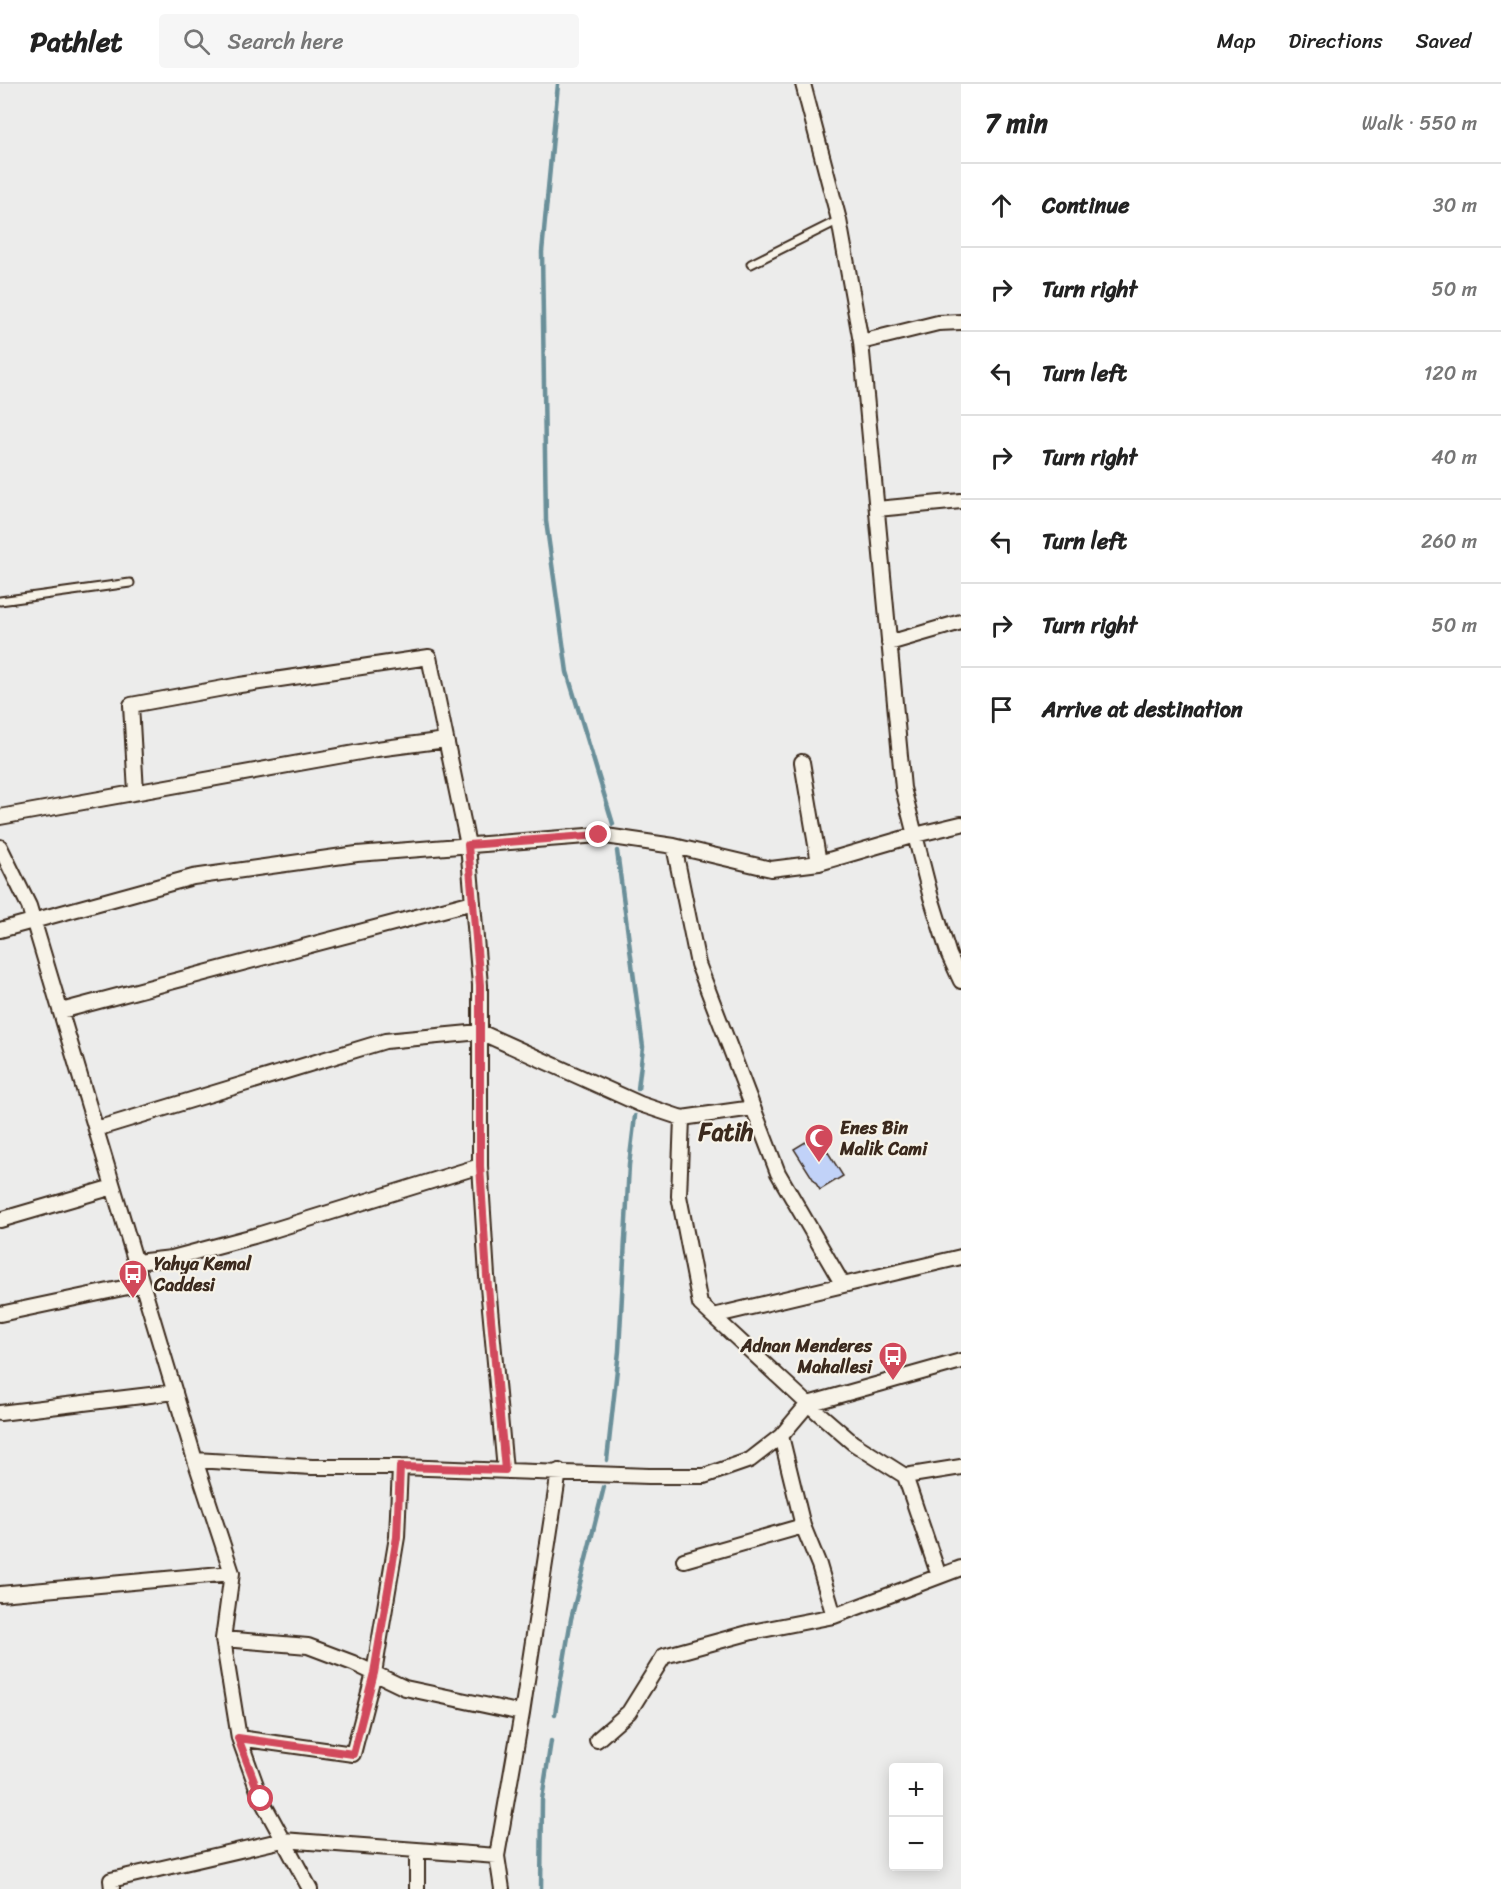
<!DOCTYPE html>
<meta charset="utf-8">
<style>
:root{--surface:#fff;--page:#f6f6f6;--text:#222;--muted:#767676;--line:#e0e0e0}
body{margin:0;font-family:Sriracha,sans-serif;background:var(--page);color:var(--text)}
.controls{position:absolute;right:18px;bottom:18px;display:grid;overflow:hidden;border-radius:6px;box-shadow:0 3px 15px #0003}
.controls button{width:54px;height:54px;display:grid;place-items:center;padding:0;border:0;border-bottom:2px solid var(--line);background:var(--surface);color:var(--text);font:30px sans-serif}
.stop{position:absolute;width:18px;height:18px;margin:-14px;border:4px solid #d1495b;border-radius:50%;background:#fff}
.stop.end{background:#d1495b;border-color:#fff;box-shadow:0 2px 6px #0008}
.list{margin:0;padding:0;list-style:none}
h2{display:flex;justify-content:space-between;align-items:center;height:78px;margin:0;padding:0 24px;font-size:26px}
h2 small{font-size:20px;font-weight:400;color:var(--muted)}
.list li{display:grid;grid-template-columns:39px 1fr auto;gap:18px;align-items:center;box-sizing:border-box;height:84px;padding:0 24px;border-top:2px solid var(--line)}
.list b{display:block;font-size:22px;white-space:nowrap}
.list em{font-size:20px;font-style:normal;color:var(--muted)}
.icon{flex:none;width:33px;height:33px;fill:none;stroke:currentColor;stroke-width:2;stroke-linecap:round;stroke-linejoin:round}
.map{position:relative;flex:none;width:961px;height:1805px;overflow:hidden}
header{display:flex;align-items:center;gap:36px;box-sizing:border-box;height:84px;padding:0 30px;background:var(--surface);border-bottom:2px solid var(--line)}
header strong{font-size:28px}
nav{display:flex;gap:33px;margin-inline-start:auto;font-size:21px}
.search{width:420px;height:54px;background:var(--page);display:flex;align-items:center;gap:15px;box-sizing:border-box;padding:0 21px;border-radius:6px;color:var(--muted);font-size:22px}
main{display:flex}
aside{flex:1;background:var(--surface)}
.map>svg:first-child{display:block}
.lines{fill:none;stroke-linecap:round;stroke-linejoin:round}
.stream{stroke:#6a8f99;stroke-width:4.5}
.building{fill:#c1d2f8;stroke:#3b2a1e;stroke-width:1.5}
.lane-casing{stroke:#3b2a1e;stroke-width:11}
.street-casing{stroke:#3b2a1e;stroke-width:18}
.lane{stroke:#f7f3e8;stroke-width:7}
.street{stroke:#f7f3e8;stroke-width:14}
.route{stroke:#d1495b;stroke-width:8}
.labels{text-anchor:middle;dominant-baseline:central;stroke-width:4.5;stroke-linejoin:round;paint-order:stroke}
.poi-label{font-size:18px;font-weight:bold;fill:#3b2a1e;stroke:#f7f3e8;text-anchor:start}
.district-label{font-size:24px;font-weight:bold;fill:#3b2a1e;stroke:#f7f3e8}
</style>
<header>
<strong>Pathlet</strong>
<div class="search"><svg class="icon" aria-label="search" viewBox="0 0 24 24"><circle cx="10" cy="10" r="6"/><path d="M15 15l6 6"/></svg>Search here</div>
<nav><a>Map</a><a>Directions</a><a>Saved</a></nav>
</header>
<main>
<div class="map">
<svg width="961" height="1805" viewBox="0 0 961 1805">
<rect width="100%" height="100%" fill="#ececeb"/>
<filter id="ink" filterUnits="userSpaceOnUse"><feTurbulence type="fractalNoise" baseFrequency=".0167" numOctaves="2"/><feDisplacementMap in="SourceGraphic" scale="12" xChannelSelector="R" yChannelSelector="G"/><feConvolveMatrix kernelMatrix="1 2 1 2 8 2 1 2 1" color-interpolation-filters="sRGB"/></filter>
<g filter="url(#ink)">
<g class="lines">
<!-- stream -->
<path class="stream" d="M558,0L542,168L546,437L567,588L613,740
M617,767L643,963L638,1005
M607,1376L619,1267L629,1081L635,1032
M555,1630L571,1535L604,1403
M541,1805L542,1715L551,1657"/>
</g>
<!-- building -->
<path class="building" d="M817,1051L843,1092L820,1106L794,1065Z"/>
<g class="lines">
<!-- lane casing -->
<g class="lane-casing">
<path id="lane" d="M751,180L839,136
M0,517L130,499"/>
</g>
<!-- street casing -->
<g class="street-casing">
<path id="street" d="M803,0L839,136L861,258L903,704L930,810L949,871L961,897
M861,258L938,239L961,238
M877,425L961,417
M889,559L961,538
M802,678L819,779
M136,708L131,621L240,601L429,573L468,761L480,901V1082L487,1192L505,1386
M0,733L377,665L446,656
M674,762L698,880L778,1089L843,1201
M0,763L29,822L195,1376L232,1489L223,1555L239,1654L261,1715L310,1805
M0,846L193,793L357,770L599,751L674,762L771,785L819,779L915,751L961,740
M61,927L473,818
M682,1034L679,1112L700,1220L808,1320L853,1359L905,1392L939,1492
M96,1045L385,957L480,948L640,1020L682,1034L753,1024
M0,1136L113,1103
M136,1178L172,1174L254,1152L480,1082
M0,1230L142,1200
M713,1232L961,1173
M0,1329L175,1308
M781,1352L803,1442L819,1481L834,1532
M195,1376L312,1383H400L649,1392H704L750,1376L781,1352L808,1320L961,1277
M905,1392L961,1383
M684,1476L803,1442
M0,1510L232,1489
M223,1555L308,1562L353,1579L405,1604L522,1629
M239,1654L353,1670L374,1589L397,1453L400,1383
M597,1656L629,1628L664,1572L752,1548L834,1532L961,1484
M417,1766V1805
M112,1805L111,1796L283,1756L497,1772
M502,1805L497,1772L522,1629L559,1387"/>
</g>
<!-- lane -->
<use href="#lane" class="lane"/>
<!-- street -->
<use href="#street" class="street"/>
</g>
</g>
<g class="lines" filter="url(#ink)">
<!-- route -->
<path class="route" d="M261,1715L238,1654L353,1670L374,1589L397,1453L400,1383L505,1386L487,1192L480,1082V901L468,761L599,751"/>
</g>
<!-- icons -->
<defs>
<g id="mosque-pin" transform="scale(1.5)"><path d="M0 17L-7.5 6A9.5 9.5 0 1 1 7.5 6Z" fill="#d1495b" stroke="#f7f3e8"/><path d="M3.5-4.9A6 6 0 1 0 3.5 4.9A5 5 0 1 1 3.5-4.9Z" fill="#fff"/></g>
<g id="bus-pin" transform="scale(1.5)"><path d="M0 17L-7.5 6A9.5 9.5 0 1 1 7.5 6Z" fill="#d1495b" stroke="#f7f3e8"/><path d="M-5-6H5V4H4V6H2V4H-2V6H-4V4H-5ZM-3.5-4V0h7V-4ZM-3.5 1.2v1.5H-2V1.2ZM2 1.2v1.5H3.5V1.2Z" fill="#fff"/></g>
</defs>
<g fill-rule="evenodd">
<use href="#mosque-pin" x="819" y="1054"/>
<use href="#bus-pin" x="133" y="1190"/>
<use href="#bus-pin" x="893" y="1272"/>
</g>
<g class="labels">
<!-- poi labels -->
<g class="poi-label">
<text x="840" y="1044">Enes Bin<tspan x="840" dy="21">Malik Cami</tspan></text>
<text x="154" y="1180">Yahya Kemal<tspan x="154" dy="21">Caddesi</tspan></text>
<text x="872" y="1262" text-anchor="end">Adnan Menderes<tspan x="872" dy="21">Mahallesi</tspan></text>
</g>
<!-- district labels -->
<g class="district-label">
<text x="726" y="1048">Fatih</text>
</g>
</g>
</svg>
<div class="controls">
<button>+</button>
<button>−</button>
</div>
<div class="stop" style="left:261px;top:1715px"></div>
<div class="stop end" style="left:599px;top:751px"></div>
</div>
<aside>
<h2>7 min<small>Walk · 550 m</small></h2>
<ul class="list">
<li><svg class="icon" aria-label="ahead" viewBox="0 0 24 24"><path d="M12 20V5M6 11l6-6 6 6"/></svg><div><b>Continue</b></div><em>30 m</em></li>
<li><svg class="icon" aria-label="right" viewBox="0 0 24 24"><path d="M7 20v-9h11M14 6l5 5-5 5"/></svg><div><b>Turn right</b></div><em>50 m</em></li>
<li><svg class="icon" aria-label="left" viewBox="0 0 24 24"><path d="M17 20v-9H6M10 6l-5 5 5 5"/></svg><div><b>Turn left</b></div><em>120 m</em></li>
<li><svg class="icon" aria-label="right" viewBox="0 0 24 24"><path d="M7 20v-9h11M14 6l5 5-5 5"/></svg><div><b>Turn right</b></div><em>40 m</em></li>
<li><svg class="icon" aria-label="left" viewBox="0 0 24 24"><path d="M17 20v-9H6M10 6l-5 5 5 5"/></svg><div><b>Turn left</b></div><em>260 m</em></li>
<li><svg class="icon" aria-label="right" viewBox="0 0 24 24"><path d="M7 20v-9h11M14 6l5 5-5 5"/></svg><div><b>Turn right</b></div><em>50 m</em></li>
<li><svg class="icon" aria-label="arrive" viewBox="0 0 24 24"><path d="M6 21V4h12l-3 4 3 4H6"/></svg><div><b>Arrive at destination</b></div></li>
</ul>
</aside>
</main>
